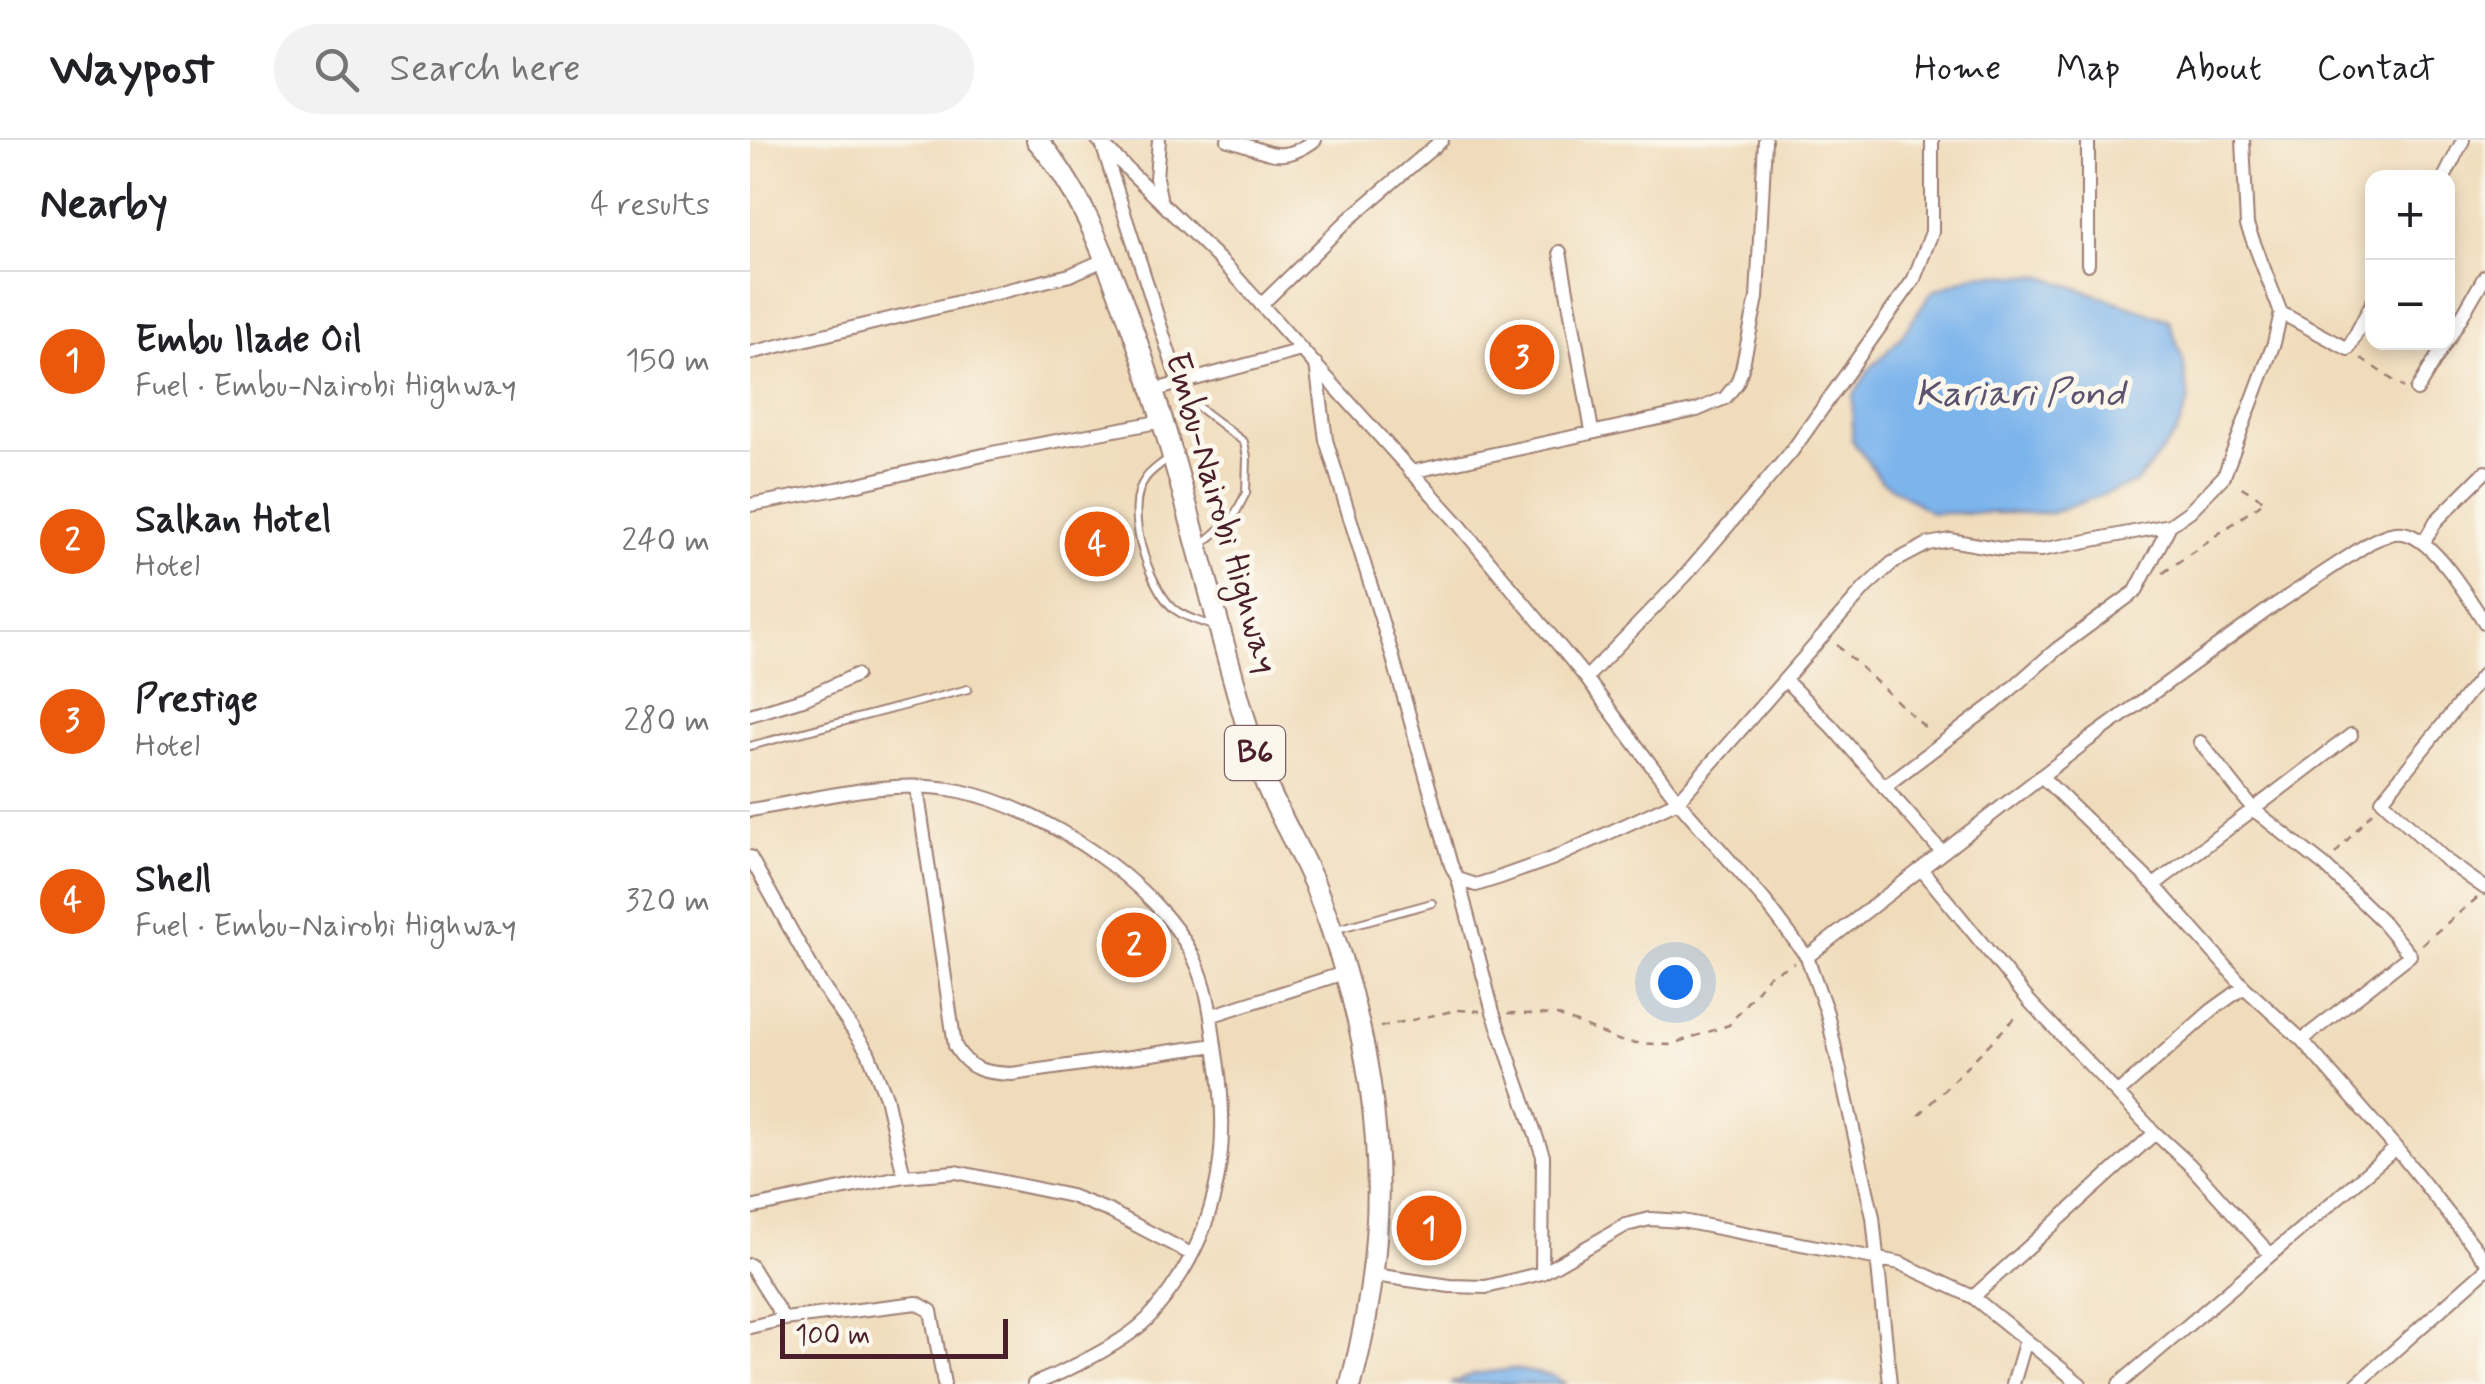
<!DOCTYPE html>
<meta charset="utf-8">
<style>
:root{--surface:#fff;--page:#f2f2f2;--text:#202124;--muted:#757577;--line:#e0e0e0;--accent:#ea580c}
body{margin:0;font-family:Mynerve,sans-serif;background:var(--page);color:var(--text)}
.controls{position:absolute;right:30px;top:30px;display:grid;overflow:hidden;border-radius:20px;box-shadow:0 5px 15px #0003}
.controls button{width:90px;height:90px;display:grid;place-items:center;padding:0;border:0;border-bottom:2px solid var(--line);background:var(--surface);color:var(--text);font:50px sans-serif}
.scale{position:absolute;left:30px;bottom:25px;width:228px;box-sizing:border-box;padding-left:10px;border:5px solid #4a1f2b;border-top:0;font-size:28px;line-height:35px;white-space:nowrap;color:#4a1f2b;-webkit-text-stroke:8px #fbf7ec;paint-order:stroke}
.you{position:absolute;left:925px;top:842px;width:35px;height:35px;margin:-25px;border:8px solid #fff;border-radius:50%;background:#1a73e8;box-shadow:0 0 0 15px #1a73e833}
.badge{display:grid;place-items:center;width:65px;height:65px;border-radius:50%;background:var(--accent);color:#fff;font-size:32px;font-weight:700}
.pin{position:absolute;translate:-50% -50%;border:5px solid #fff;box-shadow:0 2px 10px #0006}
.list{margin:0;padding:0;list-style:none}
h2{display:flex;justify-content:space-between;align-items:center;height:130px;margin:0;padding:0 40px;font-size:42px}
h2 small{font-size:32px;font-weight:400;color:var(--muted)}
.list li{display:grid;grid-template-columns:65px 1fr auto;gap:30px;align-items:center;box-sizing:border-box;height:180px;padding:0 40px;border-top:2px solid var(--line)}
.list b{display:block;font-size:38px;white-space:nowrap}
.list p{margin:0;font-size:32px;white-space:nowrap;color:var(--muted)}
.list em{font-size:32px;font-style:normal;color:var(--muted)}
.icon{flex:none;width:55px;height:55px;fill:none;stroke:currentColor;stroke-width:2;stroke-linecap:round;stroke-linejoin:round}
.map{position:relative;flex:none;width:1735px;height:1244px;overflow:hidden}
header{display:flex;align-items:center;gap:60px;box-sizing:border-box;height:140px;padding:0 50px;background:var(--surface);border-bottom:2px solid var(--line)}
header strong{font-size:48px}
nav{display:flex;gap:55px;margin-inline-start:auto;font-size:35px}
.search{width:700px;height:90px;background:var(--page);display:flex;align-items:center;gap:25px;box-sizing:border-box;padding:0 35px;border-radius:55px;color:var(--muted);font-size:38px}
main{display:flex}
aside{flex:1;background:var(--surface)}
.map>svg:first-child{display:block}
.water{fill:#7bb4ec;stroke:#626a8c;stroke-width:2.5}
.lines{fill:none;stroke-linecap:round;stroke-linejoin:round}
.service-casing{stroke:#9d7e73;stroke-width:10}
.minor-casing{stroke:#9d7e73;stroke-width:16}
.primary-casing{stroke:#9d7e73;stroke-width:24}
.path{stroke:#9d7e73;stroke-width:2.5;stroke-dasharray:8 8;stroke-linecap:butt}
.service{stroke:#fff;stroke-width:6}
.minor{stroke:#fff;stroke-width:12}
.primary{stroke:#fff;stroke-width:20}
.labels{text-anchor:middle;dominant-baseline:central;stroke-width:10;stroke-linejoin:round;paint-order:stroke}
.shield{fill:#fbf7ec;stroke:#7f6065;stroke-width:2.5}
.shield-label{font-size:32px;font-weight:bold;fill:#4a1f2b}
.street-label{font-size:35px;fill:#4a1f2b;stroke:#fbf7ec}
.water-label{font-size:38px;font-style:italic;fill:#5b536f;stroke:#fbf7ec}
</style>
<header>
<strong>Waypost</strong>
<div class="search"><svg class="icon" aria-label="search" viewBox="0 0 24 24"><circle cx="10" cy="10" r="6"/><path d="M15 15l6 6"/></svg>Search here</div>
<nav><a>Home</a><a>Map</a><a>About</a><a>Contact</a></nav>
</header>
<main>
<aside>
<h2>Nearby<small>4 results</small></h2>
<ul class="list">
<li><span class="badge">1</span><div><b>Embu Ilade Oil</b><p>Fuel · Embu-Nairobi Highway</p></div><em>150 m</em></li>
<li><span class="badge">2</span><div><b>Salkan Hotel</b><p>Hotel</p></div><em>240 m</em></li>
<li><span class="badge">3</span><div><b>Prestige</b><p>Hotel</p></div><em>280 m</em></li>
<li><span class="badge">4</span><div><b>Shell</b><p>Fuel · Embu-Nairobi Highway</p></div><em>320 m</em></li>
</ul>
</aside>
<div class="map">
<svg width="1735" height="1244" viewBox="0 0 1735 1244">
<rect width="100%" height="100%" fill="#fbf7ec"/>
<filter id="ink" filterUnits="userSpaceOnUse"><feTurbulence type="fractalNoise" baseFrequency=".01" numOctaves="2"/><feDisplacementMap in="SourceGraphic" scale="20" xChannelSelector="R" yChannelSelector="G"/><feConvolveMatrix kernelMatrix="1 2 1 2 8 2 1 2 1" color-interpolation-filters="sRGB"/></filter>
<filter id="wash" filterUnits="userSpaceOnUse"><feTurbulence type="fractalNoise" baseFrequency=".0048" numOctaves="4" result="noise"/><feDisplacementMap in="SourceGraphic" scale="40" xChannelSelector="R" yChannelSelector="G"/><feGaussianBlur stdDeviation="2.25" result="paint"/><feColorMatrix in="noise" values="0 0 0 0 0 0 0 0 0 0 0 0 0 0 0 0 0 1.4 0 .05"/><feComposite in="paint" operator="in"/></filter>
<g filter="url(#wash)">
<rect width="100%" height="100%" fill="#f0dcbb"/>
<!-- water -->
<path class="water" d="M1228,134L1293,136L1419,180L1433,220L1439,260L1426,294L1386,343L1302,373H1182L1131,340L1102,300L1103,256L1119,230L1150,198L1183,151Z
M763,1229L802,1236L817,1244H700L724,1234Z"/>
</g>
<g filter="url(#ink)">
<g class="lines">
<!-- service casing -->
<g class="service-casing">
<path id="service" d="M429,244L439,260L494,302L497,317L496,353L483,378L450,406
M418,318C411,325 400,331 395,339C373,369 398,445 423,468C435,478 452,482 466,487
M0,606L218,549
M587,789L682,763"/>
</g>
<!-- minor casing -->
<g class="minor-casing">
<path id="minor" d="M348,0L480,130L707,382L836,538L928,661L1015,761L1057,817L1077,873L1123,1077L1140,1244
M409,0L406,38L410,57
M478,0C517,9 528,27 565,0
M353,7L429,244
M1694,38L1713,0
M810,112L842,291
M1338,124V0
M511,165L599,79L692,0
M1531,173L1598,209L1622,163
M1698,200L1735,136
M0,213L320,135L356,119
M566,224L576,300L641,511L701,725L708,739L726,745L748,738L804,718L928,661L1115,448L1142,423L1178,404L1200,400L1251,409L1291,410L1420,385L1440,371L1474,336L1524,203L1531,173L1497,85L1493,0
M405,250L551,210
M1667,250L1696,202
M661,332L947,270L975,258L987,243L992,229L1007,158L1015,0
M0,365L87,349L242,313L413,281
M1674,402L1686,381L1735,332
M1735,532L1632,660L1697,721L1735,748
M836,538L935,436L1042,311L1164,139L1182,92V0
M1035,540L1082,587L1191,711
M0,575L56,558L106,535
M1450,602L1504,670L1575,726L1631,780L1660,815L1552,900
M1291,636L1404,745L1494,847L1552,900L1646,1008L1735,1120
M1134,647L1244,564L1307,509L1386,451L1420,385
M167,648L205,906C219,931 236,933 262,934L465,905
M0,670C68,659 141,637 210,651C291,667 407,742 444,818C461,854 461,882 467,920C482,1016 466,1100 401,1175C379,1201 317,1231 284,1244
M0,717L71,844L118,912L136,957L154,1036
M1172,730L1280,862L1405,993L1223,1157
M708,739L743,872L793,1016L792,1133
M1404,745L1601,595
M1057,817L1337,601L1519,469L1619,403C1631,397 1644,390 1657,394C1685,402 1719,458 1735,483
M463,875L594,833
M1368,953L1462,870L1494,847
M1405,993L1440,1025L1519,1113
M0,1068L154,1036L206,1032L321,1056L359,1071L441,1114
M0,1125L34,1179
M624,1135L700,1146L736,1147L792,1133L876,1085L900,1079L932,1081L1150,1123L1223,1157L1330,1244
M0,1187L34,1179L167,1163L181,1171L194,1244
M1263,1244L1276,1200
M1369,1244L1646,1008
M1607,1244L1735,1130"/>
</g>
<!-- primary casing -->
<g class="primary-casing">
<path id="primary" d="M287,0C330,49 354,114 377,174C430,319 461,470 506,617C520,662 548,704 566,748C591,810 610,878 620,944C635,1049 628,1142 601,1244"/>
</g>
<!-- path -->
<path class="path" d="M1611,218L1654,248
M1413,433L1515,361L1488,345
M1087,505L1180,592
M1585,714L1623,671
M1672,804L1727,758
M758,873L807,875L873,902L919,905L979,885L1019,835L1045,823
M630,887L707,870L730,871
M1169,975L1269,874"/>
<!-- service -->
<use href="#service" class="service"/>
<!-- minor -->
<use href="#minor" class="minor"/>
<!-- primary -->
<use href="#primary" class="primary"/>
</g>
</g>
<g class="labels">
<!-- shield labels -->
<rect class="shield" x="475" y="586" width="60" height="54" rx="8"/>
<g class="shield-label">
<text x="505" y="613">B6</text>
</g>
<!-- street labels -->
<g class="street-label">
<text transform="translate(471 373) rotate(74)">Embu-Nairobi Highway</text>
</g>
<!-- water labels -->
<g class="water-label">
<text x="1270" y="254">Kariari Pond</text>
</g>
</g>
</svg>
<div class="controls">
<button>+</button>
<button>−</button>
</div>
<div class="scale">100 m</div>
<div class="you"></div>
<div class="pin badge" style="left:679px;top:1088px">1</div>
<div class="pin badge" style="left:384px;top:805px">2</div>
<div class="pin badge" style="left:772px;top:217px">3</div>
<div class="pin badge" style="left:347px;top:404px">4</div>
</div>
</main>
